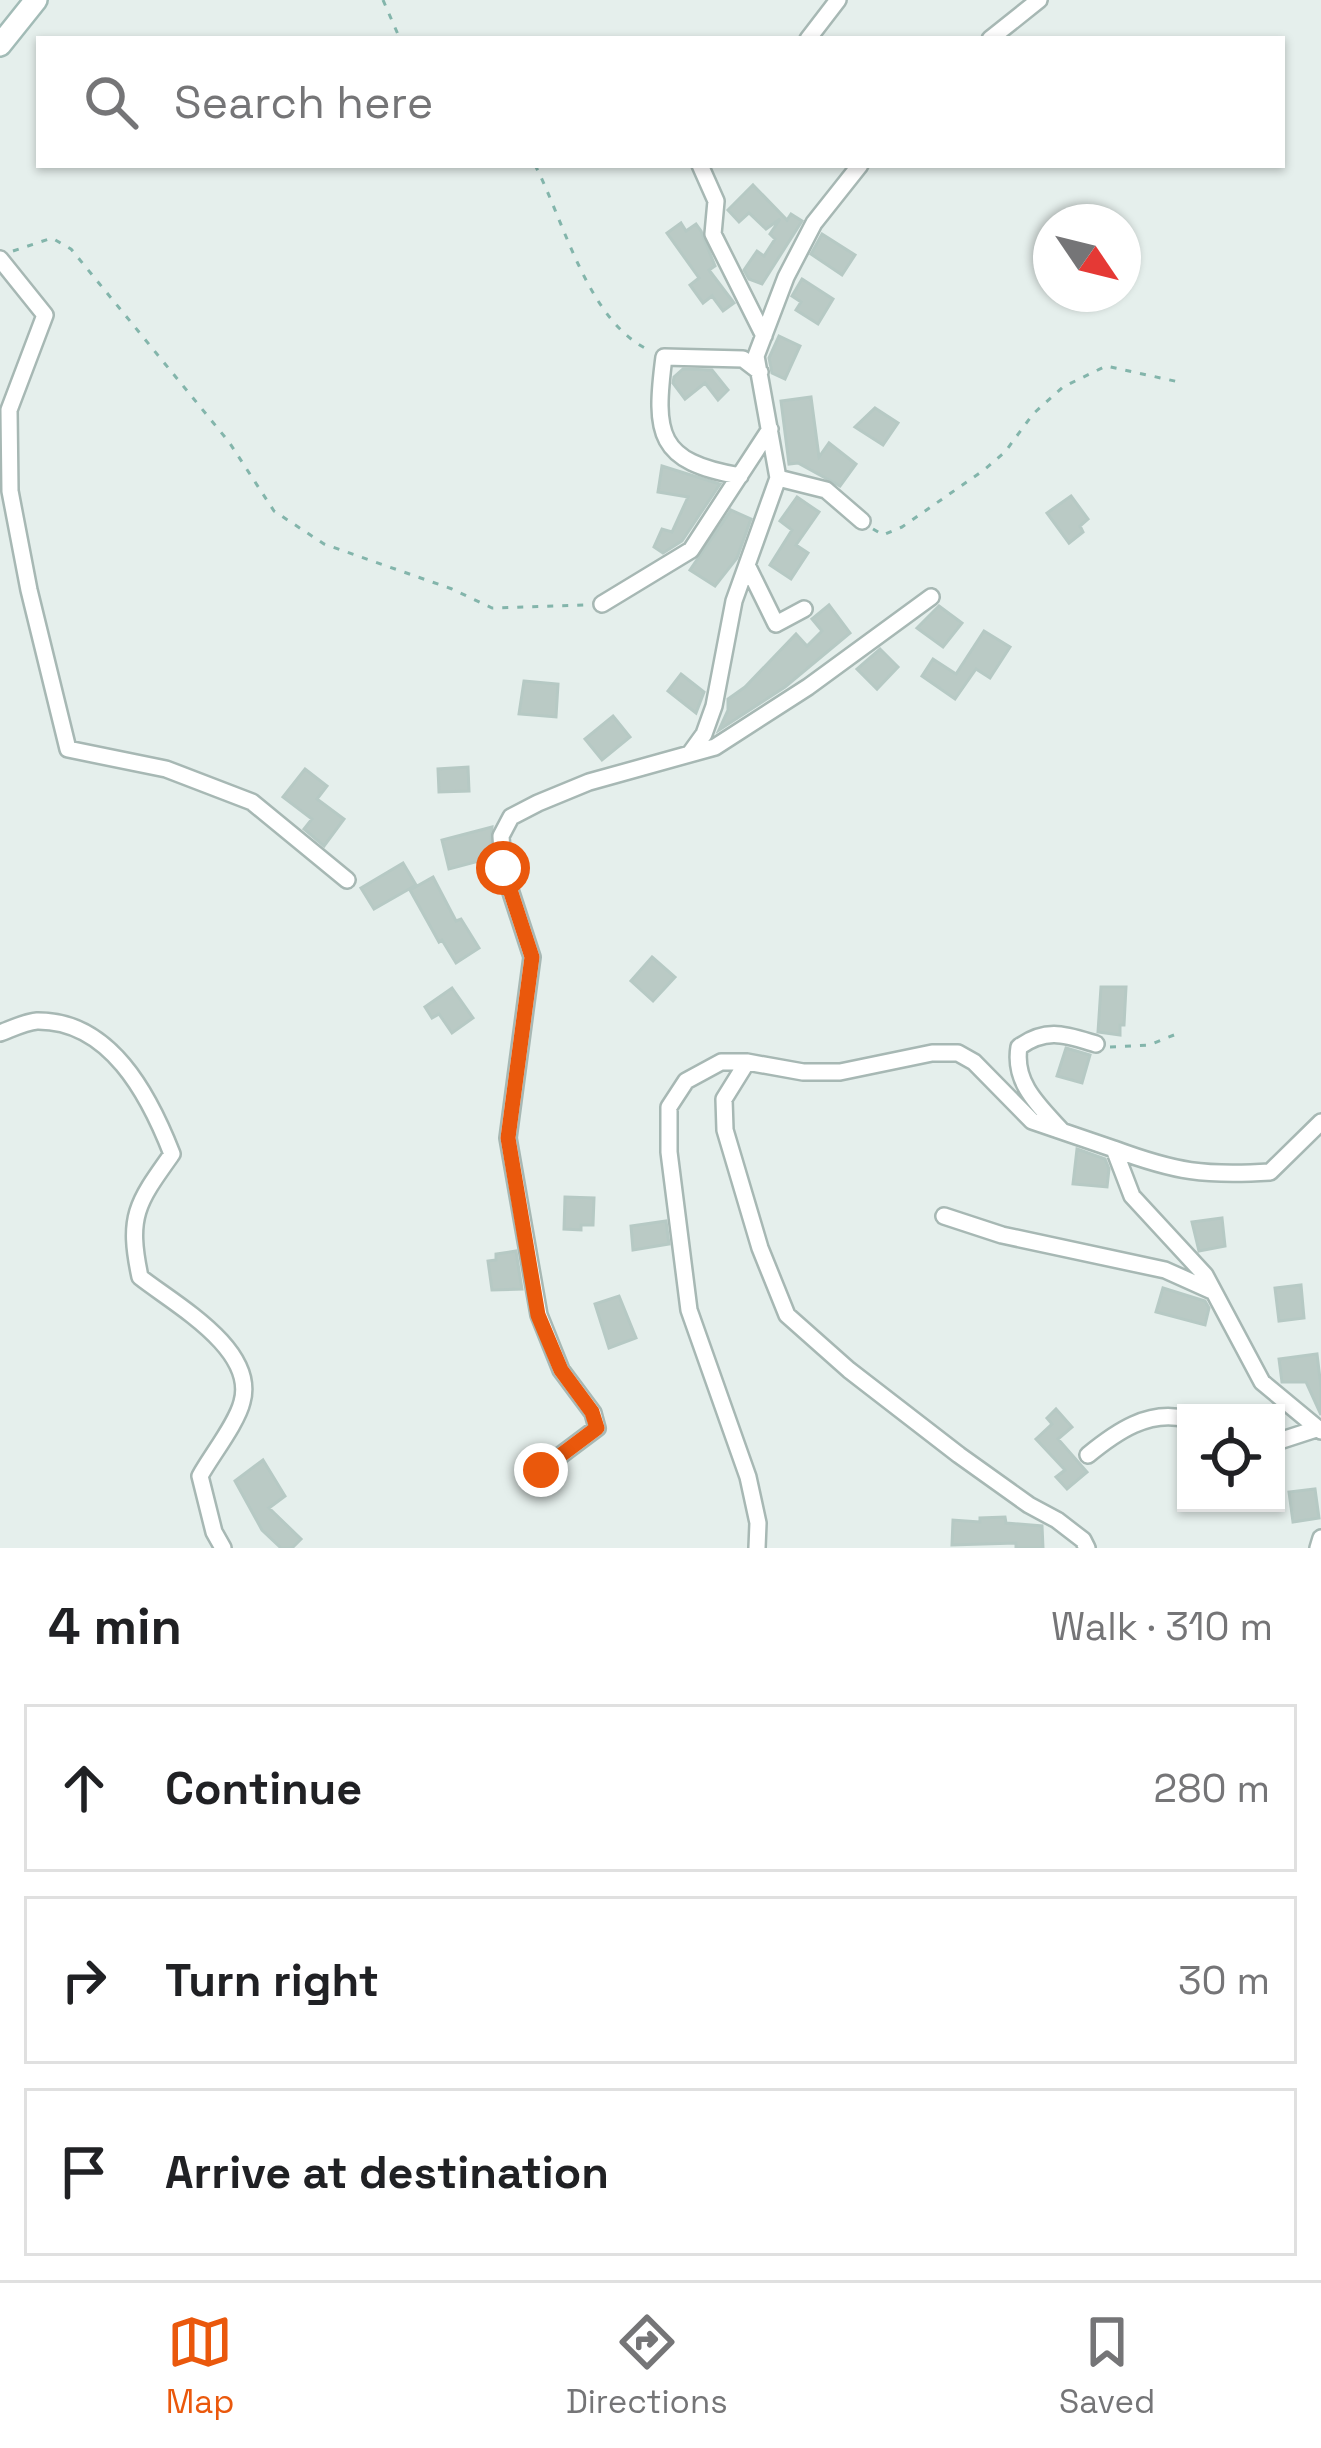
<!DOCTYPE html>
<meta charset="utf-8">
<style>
:root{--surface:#fff;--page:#f6f6f6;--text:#202124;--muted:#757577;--line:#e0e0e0;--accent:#ea580c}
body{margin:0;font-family:"Space Grotesk",sans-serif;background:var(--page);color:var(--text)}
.controls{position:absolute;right:36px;bottom:36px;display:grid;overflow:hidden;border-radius:0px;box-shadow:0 3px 9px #0004}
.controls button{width:108px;height:108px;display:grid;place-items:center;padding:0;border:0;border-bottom:3px solid var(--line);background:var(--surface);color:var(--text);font:60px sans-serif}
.compass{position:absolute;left:1033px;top:204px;width:108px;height:108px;border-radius:50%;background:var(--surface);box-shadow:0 3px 9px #0004;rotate:125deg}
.stop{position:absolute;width:36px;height:36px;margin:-27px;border:9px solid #ea580c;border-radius:50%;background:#fff}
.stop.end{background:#ea580c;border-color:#fff;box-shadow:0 3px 12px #0008}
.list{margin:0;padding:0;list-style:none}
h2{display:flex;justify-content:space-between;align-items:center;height:156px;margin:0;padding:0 48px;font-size:51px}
h2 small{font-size:39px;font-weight:400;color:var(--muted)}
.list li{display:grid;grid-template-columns:78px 1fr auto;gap:36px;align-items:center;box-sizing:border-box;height:168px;margin:0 24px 24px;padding:0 24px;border:3px solid var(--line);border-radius:0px}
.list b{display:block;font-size:45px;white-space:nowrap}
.list em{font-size:39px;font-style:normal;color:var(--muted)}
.icon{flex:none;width:66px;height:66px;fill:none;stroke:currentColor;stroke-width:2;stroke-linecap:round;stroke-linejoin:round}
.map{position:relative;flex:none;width:1321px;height:1548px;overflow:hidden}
.search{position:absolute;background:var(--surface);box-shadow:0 3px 9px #0004;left:36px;right:36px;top:36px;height:132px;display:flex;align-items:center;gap:30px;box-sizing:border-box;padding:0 42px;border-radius:0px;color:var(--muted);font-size:45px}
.sheet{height:732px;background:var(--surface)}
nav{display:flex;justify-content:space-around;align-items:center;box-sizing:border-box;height:168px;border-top:3px solid var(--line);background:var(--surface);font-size:33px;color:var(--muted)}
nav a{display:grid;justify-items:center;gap:6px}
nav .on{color:var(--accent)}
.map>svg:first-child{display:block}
.building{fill:#bacac5;stroke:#b6c9c4;stroke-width:3}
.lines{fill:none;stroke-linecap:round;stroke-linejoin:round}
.street-casing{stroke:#a7b8b4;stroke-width:20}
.secondary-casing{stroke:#a2bbb6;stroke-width:26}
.path{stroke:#83b5ab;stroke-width:3;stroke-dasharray:6 9;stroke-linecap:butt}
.street{stroke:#fff;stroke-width:15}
.secondary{stroke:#fff;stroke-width:21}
.route{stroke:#ea580c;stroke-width:15}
</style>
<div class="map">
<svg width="1321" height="1548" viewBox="0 0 1321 1548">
<rect width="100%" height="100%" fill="#e5efec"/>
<!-- building -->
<path class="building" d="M753,185L787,220L791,214L802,221L762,284L749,279L744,270L757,251L764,256L775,239L770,234L780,219L766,229L749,213L739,222L728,210Z
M681,223L686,231L696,224L701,231L715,266L709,270L734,303L723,311L712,296L703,303L690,285L699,278L667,233Z
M822,234L855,255L842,275L811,254Z
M802,279L833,299L818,324L796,310L801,302L792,296Z
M779,336L800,346L785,379L772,373L769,358Z
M683,369L712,370L728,390L718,400L705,383L685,399L673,383L674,377Z
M811,397L819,457L829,443L856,464L840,486L798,463L789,464L781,401Z
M875,408L898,423L883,445L855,427Z
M662,466L720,484L682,541L663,553L654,547L662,529L672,532L688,497L658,492Z
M1071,496L1088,519L1080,526L1083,532L1069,543L1047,513Z
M797,497L819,512L796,545L808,553L791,579L770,565L792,530L780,521Z
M731,510L751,519L737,558L715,586L690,570Z
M829,605L850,633L785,687L719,730L728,710V699L745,687L796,634L807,646L822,631L812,619Z
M939,606L962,623L943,647L917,628Z
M984,631L1010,647L990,678L976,669L955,699L922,676L933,659L956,674Z
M880,649L898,667L877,689L857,669Z
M681,674L704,692L696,713L668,691Z
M524,681L558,684L556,717L519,714Z
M613,716L630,737L602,760L585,739Z
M468,767L469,791L439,792L438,769Z
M305,769L327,786L317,799L344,819L324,846L304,829L312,819L283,797Z
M492,827L490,858L449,869L442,840Z
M403,863L416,885L374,909L361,888Z
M433,877L456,921L461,919L479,948L456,963L442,940L439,942L410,890Z
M652,957L675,977L653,1001L631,981Z
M1101,987H1126L1124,1025H1120V1035L1098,1032Z
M452,988L473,1018L452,1033L439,1014L432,1018L425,1007Z
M1066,1048L1090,1055L1082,1083L1057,1076Z
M1077,1149L1105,1159L1109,1169L1107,1187L1073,1184Z
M565,1197L594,1198L593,1225H581V1230L564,1229Z
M1222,1218L1225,1246L1199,1251L1192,1222Z
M666,1221L669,1244L633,1250L631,1226Z
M516,1251L522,1289L492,1290L488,1261L496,1260V1254Z
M1301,1285L1304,1318L1279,1321L1275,1288Z
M1163,1288L1205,1301L1209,1308L1205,1325L1156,1312Z
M619,1296L636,1338L609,1348L595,1304Z
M1317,1354L1321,1387V1415L1306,1382H1282L1279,1359Z
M1056,1409L1072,1427L1058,1439L1087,1472L1067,1489L1056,1477L1065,1470L1036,1439L1052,1424L1047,1418Z
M263,1460L285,1496L269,1508L301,1539L292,1548H281L262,1530L235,1481Z
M1315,1489L1319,1518L1293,1522L1289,1492Z
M1005,1517L1006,1523L1042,1526L1043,1548H1016V1543L952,1545L953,1520L980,1522V1518Z"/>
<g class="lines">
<!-- street casing -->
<g class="street-casing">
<path id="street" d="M808,39L838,0
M990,39L1039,0
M700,165L716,201L713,234L764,336
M0,259L45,315L9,410L10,491L29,590L68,749L166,769L252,802L347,880
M740,476C657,462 654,434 664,357L743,359L760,372
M778,478L826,490L862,521
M747,565L776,624L804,609
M602,604L691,550L770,429
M691,752L704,734L714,706L734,601L778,478L756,356L786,277L814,223L860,165
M0,1033C11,1029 25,1022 37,1021C110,1020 149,1095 172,1154C137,1203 127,1216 140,1277C174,1304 257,1349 242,1402C237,1423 211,1456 200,1476L214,1532L223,1548
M747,1062L724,1099L725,1130L760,1248L787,1315L849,1370L959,1455L1029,1505L1057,1520L1083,1540L1087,1548
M1062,1131C1039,1106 1013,1083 1019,1047C1047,1027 1066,1035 1096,1044
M1114,1149C1176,1172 1204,1176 1270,1172L1321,1122
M944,1216L1002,1235L1165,1270L1214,1292
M1276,1442L1316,1429
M1088,1455C1116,1432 1149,1409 1186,1419
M541,1470L597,1428L593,1413L561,1370L539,1315L508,1138L532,957L503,868L501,836L511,817L538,803L589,782L715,747L808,687L931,597
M757,1548L758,1523L748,1477L689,1310L669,1152V1107L686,1081L721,1062H747L803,1072H840L932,1053H958L974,1062L1032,1121L1114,1149L1132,1196L1205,1275L1262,1382L1321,1431
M1318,1548L1321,1538"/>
</g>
<!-- secondary casing -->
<g class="secondary-casing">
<path id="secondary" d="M0,45L36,0"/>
</g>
<!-- path -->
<path class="path" d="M383,0L400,39
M535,165C565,223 588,323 651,351
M13,251L52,238L71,249L229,442L274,511L324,544L452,589L492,608L586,605
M873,529L883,535L902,527L984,470L1005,452L1033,414L1063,387L1106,366L1179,382
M1110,1047L1149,1045L1179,1033"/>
<!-- street -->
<use href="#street" class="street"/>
<!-- secondary -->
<use href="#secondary" class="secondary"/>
</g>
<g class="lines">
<!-- route -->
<path class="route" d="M503,868L532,957L508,1138L538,1315L561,1370L592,1412L597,1428L541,1470"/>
</g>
</svg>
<div class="controls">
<button><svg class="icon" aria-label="locate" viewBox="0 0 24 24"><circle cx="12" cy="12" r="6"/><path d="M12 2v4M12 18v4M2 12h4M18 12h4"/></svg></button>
</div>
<svg class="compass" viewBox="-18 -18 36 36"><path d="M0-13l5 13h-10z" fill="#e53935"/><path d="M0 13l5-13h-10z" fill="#757577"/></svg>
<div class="stop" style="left:503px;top:868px"></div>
<div class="stop end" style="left:541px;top:1470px"></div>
<div class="search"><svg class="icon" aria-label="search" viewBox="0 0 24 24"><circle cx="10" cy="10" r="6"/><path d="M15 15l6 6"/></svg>Search here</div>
</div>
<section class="sheet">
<h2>4 min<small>Walk · 310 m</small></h2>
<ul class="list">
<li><svg class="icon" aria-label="ahead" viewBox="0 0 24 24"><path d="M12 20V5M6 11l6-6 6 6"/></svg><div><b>Continue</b></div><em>280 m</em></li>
<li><svg class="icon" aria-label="right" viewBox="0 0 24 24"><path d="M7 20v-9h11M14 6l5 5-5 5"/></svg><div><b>Turn right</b></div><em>30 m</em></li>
<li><svg class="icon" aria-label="arrive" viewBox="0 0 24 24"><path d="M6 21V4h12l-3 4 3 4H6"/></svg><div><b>Arrive at destination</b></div></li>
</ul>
</section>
<nav>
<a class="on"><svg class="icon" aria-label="map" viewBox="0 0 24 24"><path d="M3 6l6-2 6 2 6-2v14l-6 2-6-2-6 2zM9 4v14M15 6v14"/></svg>Map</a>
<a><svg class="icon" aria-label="directions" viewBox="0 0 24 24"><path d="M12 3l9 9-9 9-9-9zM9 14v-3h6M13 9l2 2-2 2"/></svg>Directions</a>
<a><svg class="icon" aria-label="saved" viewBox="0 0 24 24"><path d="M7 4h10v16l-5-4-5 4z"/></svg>Saved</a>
</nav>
